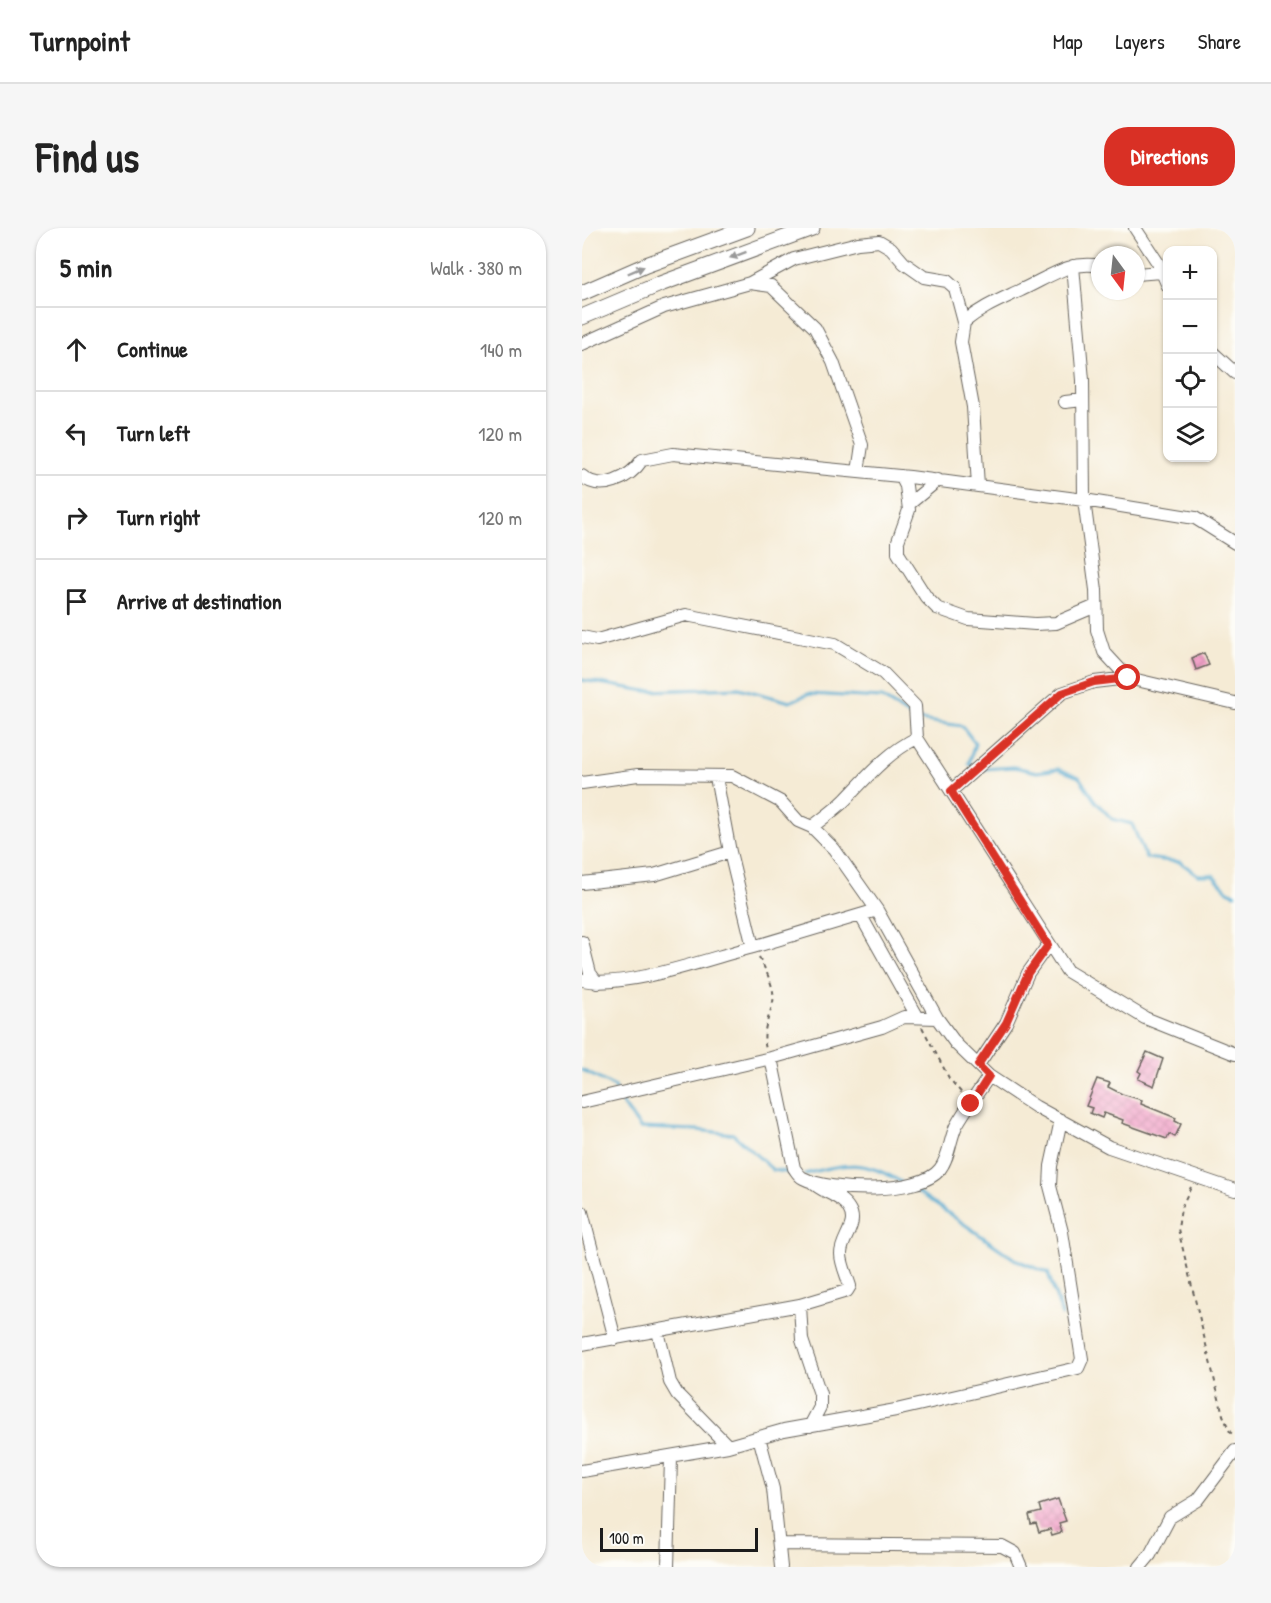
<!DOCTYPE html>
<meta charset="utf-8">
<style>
:root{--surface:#fff;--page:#f6f6f6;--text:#222;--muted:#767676;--line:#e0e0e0;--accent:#d93025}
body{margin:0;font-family:"Patrick Hand",sans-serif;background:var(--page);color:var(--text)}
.controls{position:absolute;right:18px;top:18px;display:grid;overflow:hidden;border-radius:12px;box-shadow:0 2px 4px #0004}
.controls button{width:54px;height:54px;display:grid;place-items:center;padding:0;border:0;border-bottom:2px solid var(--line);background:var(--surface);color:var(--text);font:30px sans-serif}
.compass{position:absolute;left:509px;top:18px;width:54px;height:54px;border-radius:50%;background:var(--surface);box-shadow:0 2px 4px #0004;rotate:165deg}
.scale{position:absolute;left:18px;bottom:15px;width:158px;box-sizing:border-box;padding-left:6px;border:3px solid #1c1c1c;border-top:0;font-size:16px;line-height:21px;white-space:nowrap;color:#1c1c1c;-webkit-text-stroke:4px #fdfcf7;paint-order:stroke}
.stop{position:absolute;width:18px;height:18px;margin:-14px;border:4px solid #d93025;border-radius:50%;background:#fff}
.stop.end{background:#d93025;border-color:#fff;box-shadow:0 2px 6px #0008}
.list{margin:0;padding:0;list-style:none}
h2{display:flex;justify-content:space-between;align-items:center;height:78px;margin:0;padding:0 24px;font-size:26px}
h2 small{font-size:20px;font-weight:400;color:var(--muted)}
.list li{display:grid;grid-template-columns:39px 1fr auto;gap:18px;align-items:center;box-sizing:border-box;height:84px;padding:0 24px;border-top:2px solid var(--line)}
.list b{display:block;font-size:22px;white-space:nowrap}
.list em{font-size:20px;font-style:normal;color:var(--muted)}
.icon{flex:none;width:33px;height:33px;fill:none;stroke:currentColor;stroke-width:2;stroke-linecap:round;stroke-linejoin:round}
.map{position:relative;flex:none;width:653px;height:1339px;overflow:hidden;border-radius:24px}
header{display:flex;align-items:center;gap:36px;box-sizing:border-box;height:84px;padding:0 30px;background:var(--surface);border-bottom:2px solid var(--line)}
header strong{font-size:28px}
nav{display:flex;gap:33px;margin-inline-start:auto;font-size:21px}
.intro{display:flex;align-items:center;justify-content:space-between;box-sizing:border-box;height:144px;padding:0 36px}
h1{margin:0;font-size:42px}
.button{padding:15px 27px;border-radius:24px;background:var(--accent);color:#fff;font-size:21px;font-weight:700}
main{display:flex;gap:36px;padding:0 36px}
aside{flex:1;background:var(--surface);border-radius:24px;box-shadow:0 2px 4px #0004}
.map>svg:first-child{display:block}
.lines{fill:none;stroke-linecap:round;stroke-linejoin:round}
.stream{stroke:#53a9cf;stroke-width:3}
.building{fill:url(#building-cross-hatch)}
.minor-casing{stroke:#68645d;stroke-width:14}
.major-casing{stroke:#68645d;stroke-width:17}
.path{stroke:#68645d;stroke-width:2;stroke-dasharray:4.5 4.5;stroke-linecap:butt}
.minor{stroke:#fff;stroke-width:12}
.major{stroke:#fff;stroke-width:15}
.oneway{fill:#999}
.route{stroke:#d93025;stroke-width:8}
</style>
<header>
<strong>Turnpoint</strong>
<nav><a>Map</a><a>Layers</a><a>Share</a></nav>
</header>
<div class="intro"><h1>Find us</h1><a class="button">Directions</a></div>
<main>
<aside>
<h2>5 min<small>Walk · 380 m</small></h2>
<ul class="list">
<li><svg class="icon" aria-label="ahead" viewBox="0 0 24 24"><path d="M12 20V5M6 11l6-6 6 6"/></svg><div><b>Continue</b></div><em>140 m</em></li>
<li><svg class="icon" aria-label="left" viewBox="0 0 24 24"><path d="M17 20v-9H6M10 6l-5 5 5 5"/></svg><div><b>Turn left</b></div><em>120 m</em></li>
<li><svg class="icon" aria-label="right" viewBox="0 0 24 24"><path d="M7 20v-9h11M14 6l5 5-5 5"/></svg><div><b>Turn right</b></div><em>120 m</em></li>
<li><svg class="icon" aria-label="arrive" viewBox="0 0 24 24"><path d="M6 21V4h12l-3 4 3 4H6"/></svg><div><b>Arrive at destination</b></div></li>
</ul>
</aside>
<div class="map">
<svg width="653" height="1339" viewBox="0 0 653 1339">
<defs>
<pattern id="building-cross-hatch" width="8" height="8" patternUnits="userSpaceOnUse" patternTransform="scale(1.5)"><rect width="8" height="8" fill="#f2a1c8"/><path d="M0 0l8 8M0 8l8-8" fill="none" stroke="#cf8aab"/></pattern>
</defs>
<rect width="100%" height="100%" fill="#fdfcf7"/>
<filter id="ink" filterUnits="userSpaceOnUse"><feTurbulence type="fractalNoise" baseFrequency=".0167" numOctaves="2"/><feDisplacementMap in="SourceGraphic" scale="12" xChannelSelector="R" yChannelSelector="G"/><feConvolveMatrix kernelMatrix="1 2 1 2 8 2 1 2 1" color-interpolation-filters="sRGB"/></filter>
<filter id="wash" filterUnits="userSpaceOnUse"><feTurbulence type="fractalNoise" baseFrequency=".008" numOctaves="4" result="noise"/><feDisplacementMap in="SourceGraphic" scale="24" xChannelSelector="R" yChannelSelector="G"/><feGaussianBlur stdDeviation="1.35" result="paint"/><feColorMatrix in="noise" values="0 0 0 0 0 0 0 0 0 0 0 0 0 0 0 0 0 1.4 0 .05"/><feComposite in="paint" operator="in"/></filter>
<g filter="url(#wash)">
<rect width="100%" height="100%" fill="#f5ebd5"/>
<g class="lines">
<!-- stream -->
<path class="stream" d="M0,452L64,463L157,460L208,474L226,466L300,470L331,490
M337,492L380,498L393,515L387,536L392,538
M401,541L432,539L455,544L476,541L497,549L513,573L530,591L550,596L564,630L598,634L616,647H631L646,663L653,666
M0,842L33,859V862
M35,868L58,900L115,902L151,906L191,942L210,945
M223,946C265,935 281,931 319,954
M330,960L434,1032L466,1045L480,1087"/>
</g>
<g id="blocks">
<!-- building -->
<path class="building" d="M622,425L627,437L614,442L610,430Z
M565,824L581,831L572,858L556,851L559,845L556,843Z
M515,851L528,855L526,859L540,866L560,872L559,876L594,890L593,893L599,896L593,909L587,906L585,911L540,895L541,892L522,885L520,890L508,885L510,880L504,878Z
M476,1271L484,1293L477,1295L480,1304L470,1307L468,1301L457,1304L454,1295L449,1296L447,1287L459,1284L457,1277Z"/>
</g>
</g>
<g filter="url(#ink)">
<use href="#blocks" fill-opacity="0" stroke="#68645d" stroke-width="1.5"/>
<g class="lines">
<!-- minor casing -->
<g class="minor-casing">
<path id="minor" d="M553,0L576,35L586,58
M491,38L501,152L502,272L514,362L515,402L522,424L546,450
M554,46L579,44
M168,55L212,31L276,15L297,13L309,20L322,35L342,49L365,53L373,60L382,94
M0,116L82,79L168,55L189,58L233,100L251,134L280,217L276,244
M630,124L653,145
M483,174L501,172
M0,248C19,265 48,250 60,232L91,226L328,249L502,272L613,290L653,315
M319,248L324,258L327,282L316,313V325L344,369L355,380L386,391L453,396L474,395L514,378
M396,258L391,179L379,114L382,94C400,79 418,72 439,62C466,50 487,32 518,38
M327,276L356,252
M0,409L15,412L104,387L253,416L301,445L333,478L335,510L485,743L563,790L653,826
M0,555L56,547L150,548L199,574L216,593L230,599L252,621L295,682L355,790L374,816L407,848L454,879L527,919L653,962
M369,563L480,465L512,454L546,450L653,475
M230,599C241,590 253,582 263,572C285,549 306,524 335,510
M0,655L72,647L148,624L134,549
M279,688L335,788
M0,714L8,745L15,755
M171,719L295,682
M0,752C44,761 125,731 171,719L148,624
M189,830L212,940C215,944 217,948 221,950C247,964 339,967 358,941C367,930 368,911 374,898C383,881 397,864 407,848
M396,837L424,795L446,745L466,717
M0,874L189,830L300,799L322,789L355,790
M0,984L33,1111
M218,1077L220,1112L238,1166V1179L228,1198
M76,1103L88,1154L95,1166L146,1218
M0,1116L218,1077L265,1063L268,1058C265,1048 259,1036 259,1026C259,1010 277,997 267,981C259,967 241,965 230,954
M177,1209L191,1261L199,1339
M0,1243L146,1218L202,1202L314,1182L496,1140L500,1131L480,1004L468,958L469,938L479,892
M198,1316L420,1318L433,1325L439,1339
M86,1339L89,1230
M558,1339L568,1327L588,1289L616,1272L653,1223"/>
</g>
<!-- major casing -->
<g class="major-casing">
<path id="major" d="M0,65L64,37L165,0
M0,89L78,56L230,0"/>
</g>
<!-- path -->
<path class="path" d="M177,729C183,741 194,761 191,774C187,791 179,803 184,821
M340,799L367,850L382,868
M609,959L599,980L596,1001L641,1187L648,1204L653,1208"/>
<!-- minor -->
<use href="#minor" class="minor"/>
<!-- major -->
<use href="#major" class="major"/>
</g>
<!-- one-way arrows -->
<defs><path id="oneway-solid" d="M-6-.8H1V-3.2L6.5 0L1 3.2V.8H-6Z" transform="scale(1.5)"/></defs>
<g class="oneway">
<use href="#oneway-solid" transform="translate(156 27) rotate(160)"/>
<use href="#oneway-solid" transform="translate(54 42) rotate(-23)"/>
</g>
</g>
<g class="lines" filter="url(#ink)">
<!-- route -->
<path class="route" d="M389,876L407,848L396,837L424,795L446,745L466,717L369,563L480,465L512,454L546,450"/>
</g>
</svg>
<div class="controls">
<button>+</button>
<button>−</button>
<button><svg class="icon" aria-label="locate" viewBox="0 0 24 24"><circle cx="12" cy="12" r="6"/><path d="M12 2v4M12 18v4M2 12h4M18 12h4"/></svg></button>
<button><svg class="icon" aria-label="layers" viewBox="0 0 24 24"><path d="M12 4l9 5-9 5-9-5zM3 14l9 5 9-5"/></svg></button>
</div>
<svg class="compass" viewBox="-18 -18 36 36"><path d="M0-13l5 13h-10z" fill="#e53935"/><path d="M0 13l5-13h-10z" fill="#767676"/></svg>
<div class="scale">100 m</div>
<div class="stop" style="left:546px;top:450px"></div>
<div class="stop end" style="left:389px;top:876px"></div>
</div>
</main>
